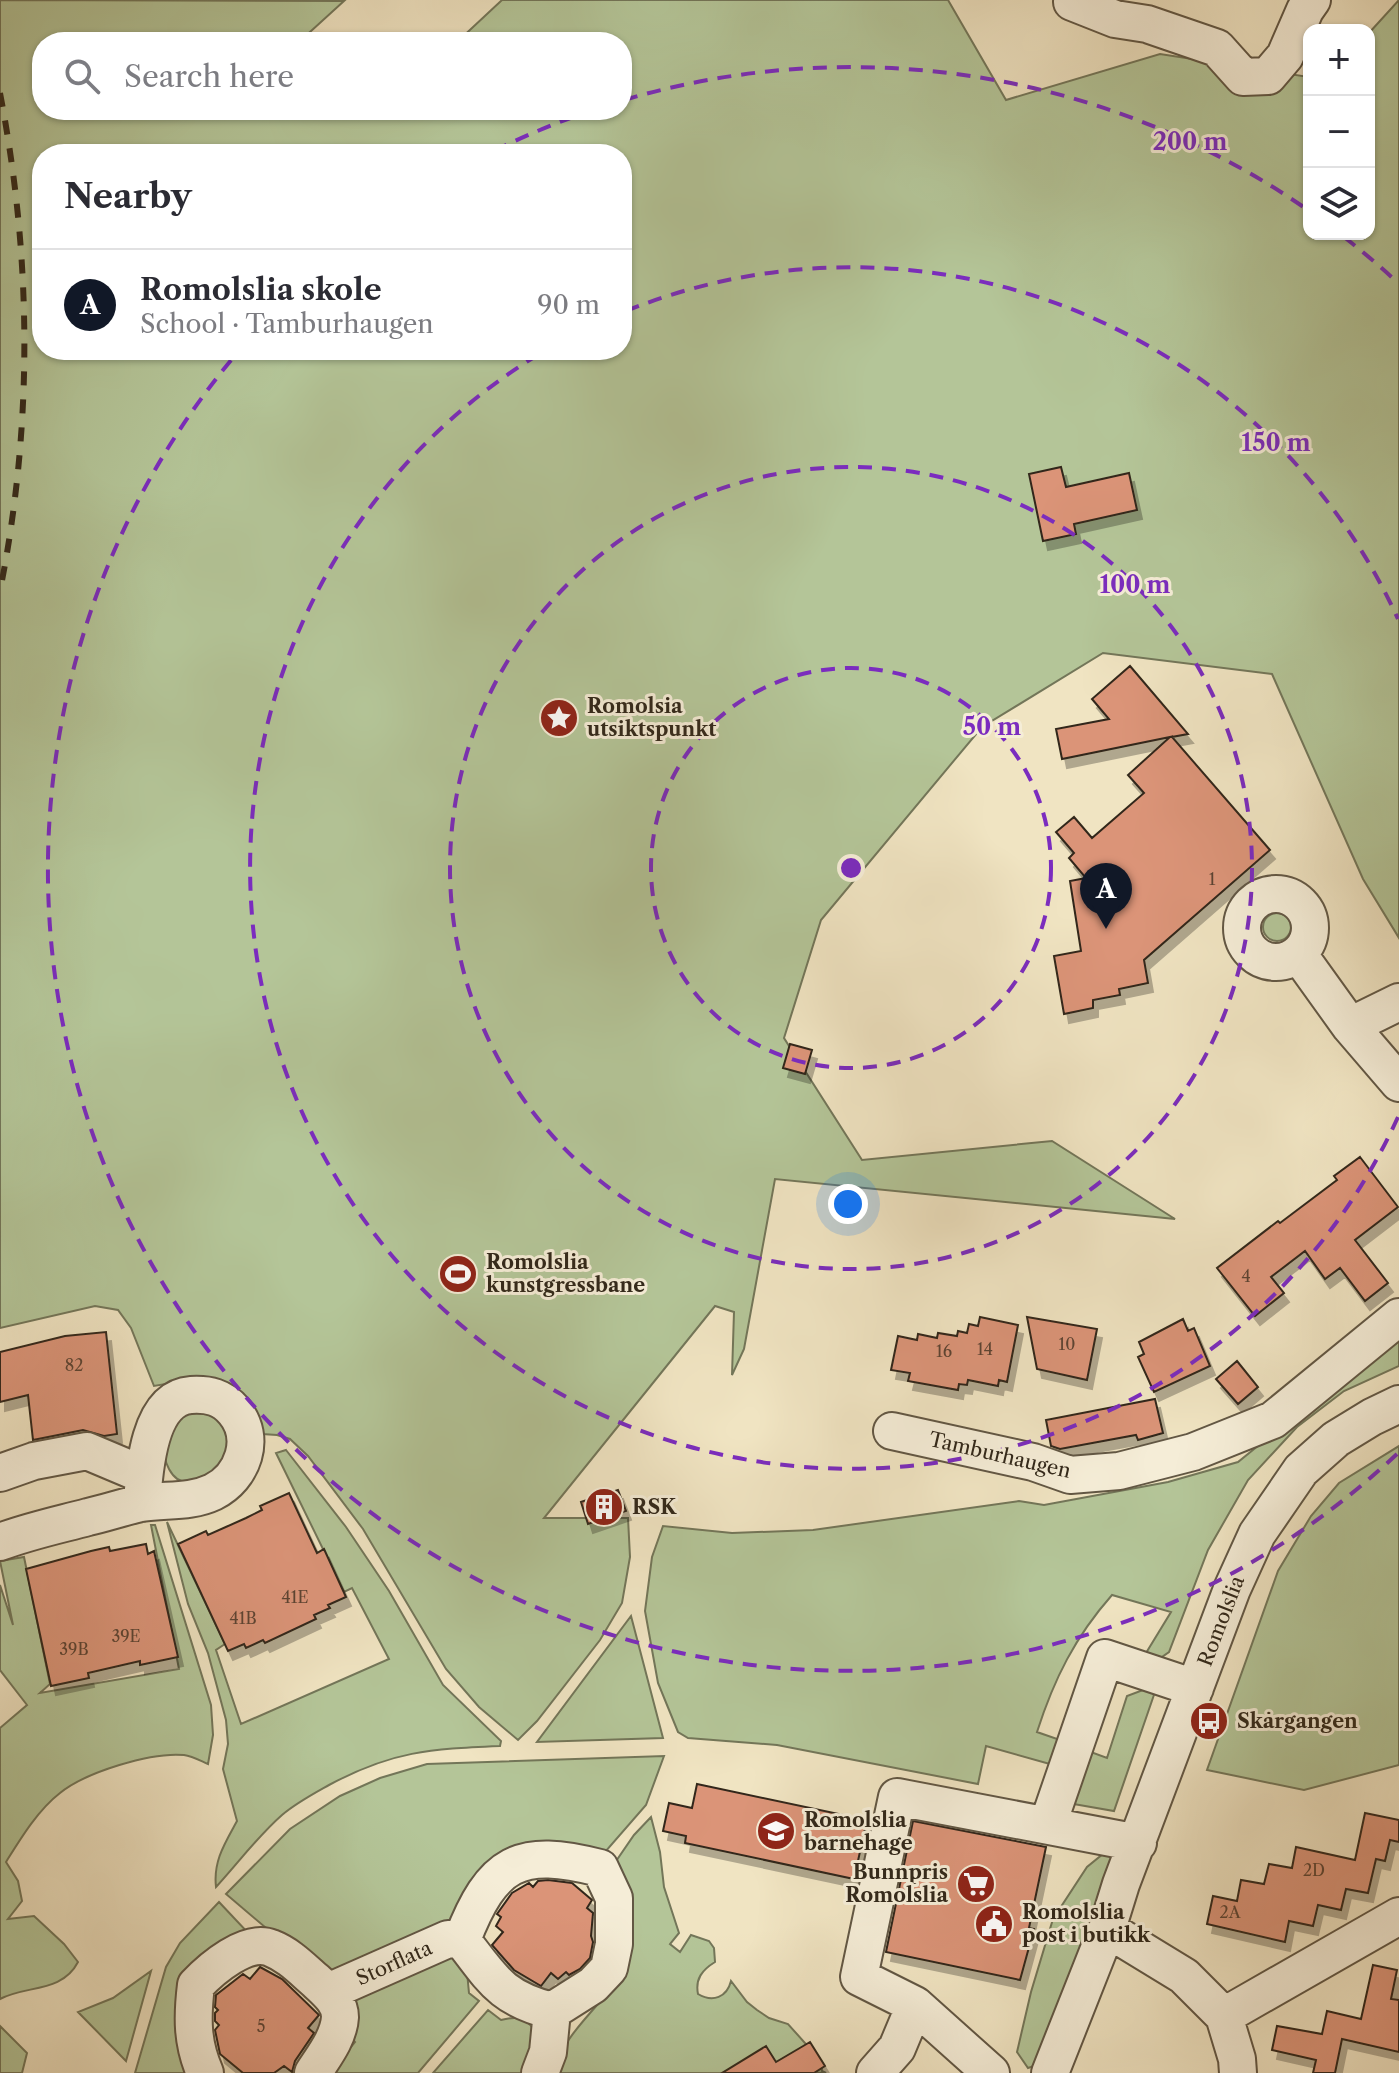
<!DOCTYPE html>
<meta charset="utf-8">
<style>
:root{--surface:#fff;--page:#f7f7f7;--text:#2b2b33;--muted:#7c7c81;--line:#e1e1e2;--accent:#111827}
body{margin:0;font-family:"Libre Caslon Text",serif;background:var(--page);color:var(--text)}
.controls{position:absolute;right:24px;top:24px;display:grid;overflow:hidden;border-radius:16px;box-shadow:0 2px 6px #0004}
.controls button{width:72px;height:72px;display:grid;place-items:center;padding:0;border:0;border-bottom:2px solid var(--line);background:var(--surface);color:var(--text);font:40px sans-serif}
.you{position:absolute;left:848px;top:1204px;width:28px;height:28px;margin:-20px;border:6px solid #fff;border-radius:50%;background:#1a73e8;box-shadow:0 0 0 12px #1a73e833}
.badge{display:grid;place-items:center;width:52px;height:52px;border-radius:50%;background:var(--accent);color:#fff;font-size:26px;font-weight:700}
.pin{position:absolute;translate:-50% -66px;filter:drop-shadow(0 2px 4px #0008)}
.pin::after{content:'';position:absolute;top:42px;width:28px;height:24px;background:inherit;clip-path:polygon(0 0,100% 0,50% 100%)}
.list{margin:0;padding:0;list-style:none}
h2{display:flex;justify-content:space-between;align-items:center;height:104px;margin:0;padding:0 32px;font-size:34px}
h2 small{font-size:26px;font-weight:400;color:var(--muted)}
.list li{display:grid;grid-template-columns:52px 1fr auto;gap:24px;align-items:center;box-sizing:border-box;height:112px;padding:0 32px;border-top:2px solid var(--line)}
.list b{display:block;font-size:30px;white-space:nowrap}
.list p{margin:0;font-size:26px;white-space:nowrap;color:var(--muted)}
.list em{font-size:26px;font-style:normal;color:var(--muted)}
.icon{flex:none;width:44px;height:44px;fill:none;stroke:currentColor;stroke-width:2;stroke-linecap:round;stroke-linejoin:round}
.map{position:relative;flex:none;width:1399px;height:2073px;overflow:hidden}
.search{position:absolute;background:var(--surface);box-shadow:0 2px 6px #0004;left:32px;top:32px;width:600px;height:88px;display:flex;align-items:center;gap:20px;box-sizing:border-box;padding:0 28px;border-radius:32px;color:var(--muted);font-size:30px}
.panel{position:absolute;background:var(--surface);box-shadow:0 2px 6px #0004;left:32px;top:144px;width:600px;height:216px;border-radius:32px}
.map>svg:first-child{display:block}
.green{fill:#b4c598;stroke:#737659;stroke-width:2;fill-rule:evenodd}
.building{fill:#db9478;stroke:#32281a;stroke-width:2;filter:url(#shadow)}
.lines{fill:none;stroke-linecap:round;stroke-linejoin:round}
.minor-casing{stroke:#625744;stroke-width:40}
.minor{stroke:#f5edd7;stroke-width:36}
.rail{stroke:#32281a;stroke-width:6;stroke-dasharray:14 14;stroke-linecap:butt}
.ring{fill:none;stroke:#7b2cbf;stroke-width:4;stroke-dasharray:14 10}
.labels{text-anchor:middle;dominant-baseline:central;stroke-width:6;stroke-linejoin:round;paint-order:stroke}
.number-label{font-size:16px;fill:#5c4332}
.poi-label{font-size:20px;font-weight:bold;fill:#32281a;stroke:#f5edd7;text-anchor:start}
.street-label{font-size:20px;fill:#32281a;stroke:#f5edd7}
.centre{fill:#7b2cbf;stroke:#f5edd7;stroke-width:4}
.ring-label{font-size:24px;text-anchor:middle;font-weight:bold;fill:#7b2cbf;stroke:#f5edd7;stroke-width:6;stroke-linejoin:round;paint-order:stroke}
</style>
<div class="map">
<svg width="1399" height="2073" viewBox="0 0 1399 2073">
<defs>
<filter id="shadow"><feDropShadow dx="5" dy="9" stdDeviation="0" flood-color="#0004"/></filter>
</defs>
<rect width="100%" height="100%" fill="#f0e4c2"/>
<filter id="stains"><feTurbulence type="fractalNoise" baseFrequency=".0025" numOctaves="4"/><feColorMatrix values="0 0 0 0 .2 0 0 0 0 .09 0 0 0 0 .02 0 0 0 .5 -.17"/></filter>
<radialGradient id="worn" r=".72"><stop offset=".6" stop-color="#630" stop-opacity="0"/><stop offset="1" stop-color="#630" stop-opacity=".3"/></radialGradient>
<!-- green -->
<path class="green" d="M0,0L344,1L299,42H42V110H622V42H457L502,0H948L1006,100L1160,54L1309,77V234H1369V33L1399,0V938L1363,879L1272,674L1103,653L982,727L821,920L784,1038L862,1160L1052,1141L1175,1219L775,1179L744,1349L732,1375L734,1312L715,1306L544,1518H628L630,1557L622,1603L600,1640L537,1721L518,1740L479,1707L446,1669L363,1529L308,1456L290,1439L277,1435L262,1434L195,1379L154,1386L131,1328L118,1310L95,1306L0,1328ZM42,154H622V350H42Z
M1263 927a14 14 0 1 1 28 0a14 14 0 1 1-28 0Z
M1399,1332V1366L1344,1391L1297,1427L1248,1480L1208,1550L1169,1652L1156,1661L1146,1653L1171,1612L1112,1595C1075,1637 1054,1679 1037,1732L1066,1742L1057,1766L986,1746L978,1784L777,1745L688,1738L678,1732L658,1683L645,1611L652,1557L663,1526L732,1533L813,1530L1019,1501L1044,1505L1168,1482L1238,1462Z
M199,1411L211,1414L229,1431L226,1467C217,1471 206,1478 196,1481C169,1489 163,1456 161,1438L175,1417Z
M1399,1446V1765L1304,1790L1207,1770L1278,1571L1311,1516L1339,1483Z
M286,1450L346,1527L389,1591L443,1685L501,1741L500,1746C430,1749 392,1751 329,1785C313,1794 296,1803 282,1815C258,1836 238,1863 216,1887C213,1861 225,1843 237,1821L223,1769L228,1744L226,1720L208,1653L188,1604L167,1522L225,1644L216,1650L241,1724L389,1659L352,1588L344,1592L276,1453Z
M151,1525H155L211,1705L213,1735L208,1764C201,1761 192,1756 184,1755C151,1752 86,1772 60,1793C38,1810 21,1838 6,1862L18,1881L22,1901L8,1919L34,1916L64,1944L78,1962C62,1993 26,1985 0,1999V1728L27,1705L0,1670V1585L13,1625L0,1561L24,1557L50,1684L40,1693L179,1669Z
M631,1616L663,1738L537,1742Z
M1156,1689L1114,1811L1062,1802L1080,1748L1107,1758L1127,1696L1143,1690Z
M664,1756L646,1805L599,1859L528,1851L450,1956L467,1972L469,1993L479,2001L418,2073H330L355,2042L344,2029L332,1984L226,1894L290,1829L340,1796L380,1778L427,1764Z
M651,1817L660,1852L664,1887L679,1933L670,1944L680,1952L691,1935L709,1941L714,1948L715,1962C702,1970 695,1979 698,1994C713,2003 727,1997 731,1981L747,2002L757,2010L769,2018L788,2024L821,2061L822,2071L826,2073H560L552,2069C568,2033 594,2010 618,1981L612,1867L634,1835Z
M1114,1845L1120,1848L1037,2065L1028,2068L1017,2052L1031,1992L1053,1919L1087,1867Z
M219,1902L252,1937L223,1948L194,2073H135L166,1967L180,1943Z
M151,1971L126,2061L78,2012L113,1998Z
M488,2010L501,2020C517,2016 524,2017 535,2030L531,2073H433Z
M0,2026L27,2053L22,2073H0Z"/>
<!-- building -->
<path class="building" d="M1061,467L1066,487L1129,473L1137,510L1074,524L1076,534L1043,541L1029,474Z
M1130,666L1188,734L1172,737L1270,850L1144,960L1148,983L1119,989L1120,995L1093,1000V1008L1064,1014L1054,956L1081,951L1070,881L1086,878L1069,858L1074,853L1056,832L1074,817L1092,838L1144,793L1128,775L1170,737L1062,759L1056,729L1109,719L1092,699Z
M790,1044L812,1050L805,1074L783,1068Z
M1360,1157L1398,1207L1355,1240L1388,1283L1365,1301L1340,1268L1325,1279L1305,1251L1271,1277L1284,1293L1255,1316L1217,1268L1278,1221L1280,1223L1337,1180L1334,1176Z
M980,1317L1018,1325L1007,1382L999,1380L998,1386L968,1380L967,1385L959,1384L958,1390L908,1381L910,1373L891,1370L898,1336L917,1340L918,1334L937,1338L938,1333L957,1336L958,1331L967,1333L969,1324L978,1326Z
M1027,1317L1097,1329L1087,1380L1037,1369Z
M1183,1319L1188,1331L1194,1328L1210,1366L1154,1392L1138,1357L1144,1354L1139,1342Z
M106,1332L117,1434L104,1436L83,1430L33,1440L28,1395L0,1402V1352L65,1336Z
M1237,1361L1258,1387L1238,1404L1216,1379Z
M1155,1399L1163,1433L1138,1440L1136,1435L1060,1449L1051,1446L1046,1420Z
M618,1490L626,1511L588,1524L581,1502Z
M289,1493L317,1553L324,1549L346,1597L328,1605L330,1608L314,1615L316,1619L265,1643L263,1640L246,1648L244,1644L228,1651L178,1544L206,1531L208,1535L246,1518L262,1510L260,1506Z
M146,1544L148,1554L154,1551L178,1657L140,1665V1661L88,1673L89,1678L51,1686L26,1569L91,1551L109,1547L110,1551Z
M697,1784L867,1820L854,1879L685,1843L686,1836L663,1831L669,1803L692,1808Z
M1365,1813L1399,1820V1842L1390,1840L1385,1861L1376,1859L1368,1893L1346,1889L1341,1910L1318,1905L1313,1926L1289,1921L1285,1942L1207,1924L1213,1896L1237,1901L1241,1880L1264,1884L1269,1864L1292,1868L1296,1847L1355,1860Z
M913,1821L1046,1847L1029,1928L1034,1929L1020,1980L886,1952Z
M548,1880L572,1883L592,1900L587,1908L593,1913L591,1936L593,1942L590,1958L580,1969L569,1975L566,1972L558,1979L551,1973L541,1986L514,1970L492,1945L503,1932L496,1926L501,1917L497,1914L512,1893L529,1883L533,1887L538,1881Z
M1373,1965L1397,1970L1391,1999L1399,2000V2052L1342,2039L1335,2073H1313L1316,2060L1272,2050L1277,2026L1322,2034L1327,2011L1361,2019Z
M260,1967L282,1979L319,2015L308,2028L314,2033L295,2061L292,2072L284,2066L274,2073H243L220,2054L215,2030L219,2025L215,2021V2013L218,2010L215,2007L216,1995L243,1974L250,1979Z
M810,2042L825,2066L814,2073H722L766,2046L776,2062Z"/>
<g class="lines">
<!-- minor casing -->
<g class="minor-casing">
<path id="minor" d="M1072,2L1115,19L1147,24L1217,48L1243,77L1268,76L1285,56L1305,10L1312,0
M1242 928a34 34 0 1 1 68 0a34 34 0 1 1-68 0Z
M1299,955L1350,1026L1399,1083
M1350,1026L1399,1002
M892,1431L1033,1462L1070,1475L1119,1471L1193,1452L1273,1420L1399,1317
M0,1473L34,1461L87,1451L144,1475
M0,1542C29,1531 58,1525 88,1517C106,1513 123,1507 141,1503C166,1499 190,1503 213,1492C243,1477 257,1438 234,1411C222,1397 209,1394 191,1395C148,1398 144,1472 142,1503
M1048,1824L1105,1658L1195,1688
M1107,1929L1184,1976L1224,2016L1237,2059L1238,2073
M328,1992L448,1939L462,1940C493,1980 501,1998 552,2011L593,1985L609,1968L614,1944V1898L600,1868C519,1847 492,1862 462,1940
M915,2005L859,1977L897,1797L1138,1843
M1224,2016L1399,1916
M205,2073C192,2043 192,2018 196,1985C211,1969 247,1938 271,1948C289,1955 302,1969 316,1981C326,1991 340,2001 340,2017C339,2037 324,2056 313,2073
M540,2073L548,2052L552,2011
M875,2073L897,2048L915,2005L991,2073
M1050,2073L1107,1929L1121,1884L1232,1589L1257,1534L1301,1470L1336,1439L1372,1417L1399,1404"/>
</g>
<!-- minor -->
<use href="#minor" class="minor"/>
<!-- rail -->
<path class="rail" d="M0,93C32,259 33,425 0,591"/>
</g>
<!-- distance rings -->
<g class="ring">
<circle cx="851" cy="868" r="200"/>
<circle cx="851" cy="868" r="401"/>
<path d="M1398 1117A601 601 0 1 1 546 350M626 311A601 601 0 0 1 1398 619"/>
<path d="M1397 1454A801 801 0 0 1 237 353M494 151A801 801 0 0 1 590 111M624 100A801 801 0 0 1 1305 208M1344 237A801 801 0 0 1 1397 282"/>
</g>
<!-- icons -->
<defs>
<g id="sight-disc" transform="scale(2)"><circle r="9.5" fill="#8f2418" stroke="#f5edd7"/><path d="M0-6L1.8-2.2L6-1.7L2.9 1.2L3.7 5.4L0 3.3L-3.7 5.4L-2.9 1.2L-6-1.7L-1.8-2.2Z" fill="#fff"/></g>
<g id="stadium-disc" transform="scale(2)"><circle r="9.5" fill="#8f2418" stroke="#f5edd7"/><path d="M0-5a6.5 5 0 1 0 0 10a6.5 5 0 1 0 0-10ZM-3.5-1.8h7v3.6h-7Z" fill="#fff"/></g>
<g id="building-disc" transform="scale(2)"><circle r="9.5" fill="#8f2418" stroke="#f5edd7"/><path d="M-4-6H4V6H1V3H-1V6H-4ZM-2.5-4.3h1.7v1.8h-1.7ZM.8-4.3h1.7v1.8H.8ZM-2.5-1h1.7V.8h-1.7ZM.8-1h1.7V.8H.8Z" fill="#fff"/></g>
<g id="bus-disc" transform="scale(2)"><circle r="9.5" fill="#8f2418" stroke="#f5edd7"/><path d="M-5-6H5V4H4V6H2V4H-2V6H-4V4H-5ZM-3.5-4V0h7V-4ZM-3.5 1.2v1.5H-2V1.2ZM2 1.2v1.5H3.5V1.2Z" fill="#fff"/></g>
<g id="school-disc" transform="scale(2)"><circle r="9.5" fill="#8f2418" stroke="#f5edd7"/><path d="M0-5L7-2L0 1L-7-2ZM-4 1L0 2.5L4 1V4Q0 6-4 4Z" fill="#fff"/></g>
<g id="supermarket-disc" transform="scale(2)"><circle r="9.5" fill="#8f2418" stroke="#f5edd7"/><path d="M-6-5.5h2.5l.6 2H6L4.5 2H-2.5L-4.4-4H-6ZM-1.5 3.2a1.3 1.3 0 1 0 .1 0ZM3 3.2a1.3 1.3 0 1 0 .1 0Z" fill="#fff"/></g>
<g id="civic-disc" transform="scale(2)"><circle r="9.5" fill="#8f2418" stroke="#f5edd7"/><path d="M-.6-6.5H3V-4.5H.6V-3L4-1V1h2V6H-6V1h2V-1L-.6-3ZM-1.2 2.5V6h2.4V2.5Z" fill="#fff"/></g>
</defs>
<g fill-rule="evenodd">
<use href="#sight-disc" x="559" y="718"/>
<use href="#stadium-disc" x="458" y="1274"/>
<use href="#building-disc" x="604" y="1507"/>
<use href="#bus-disc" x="1209" y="1721"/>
<use href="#school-disc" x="776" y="1831"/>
<use href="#supermarket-disc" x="976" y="1884"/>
<use href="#civic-disc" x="994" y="1924"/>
</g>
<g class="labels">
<!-- number labels -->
<g class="number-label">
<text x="1212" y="879">1</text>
<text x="1246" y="1276">4</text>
<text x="1067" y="1344">10</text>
<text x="985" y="1349">14</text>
<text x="944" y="1351">16</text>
<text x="74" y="1365">82</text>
<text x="295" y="1597">41E</text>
<text x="243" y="1618">41B</text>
<text x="126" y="1636">39E</text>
<text x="74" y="1649">39B</text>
<text x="1314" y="1870">2D</text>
<text x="1230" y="1912">2A</text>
<text x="261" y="2026">5</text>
</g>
<!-- poi labels -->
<g class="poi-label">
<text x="587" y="706">Romolsia<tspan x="587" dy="23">utsiktspunkt</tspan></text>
<text x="486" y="1262">Romolslia<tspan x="486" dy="23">kunstgressbane</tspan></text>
<text x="632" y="1507">RSK</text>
<text x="1237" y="1721">Skårgangen</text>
<text x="804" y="1820">Romolslia<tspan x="804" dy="23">barnehage</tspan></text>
<text x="948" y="1872" text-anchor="end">Bunnpris<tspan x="948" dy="23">Romolslia</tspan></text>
<text x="1022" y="1912">Romolslia<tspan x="1022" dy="23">post i butikk</tspan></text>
</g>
<!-- street labels -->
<g class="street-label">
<text transform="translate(1000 1455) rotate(13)">Tamburhaugen</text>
<text transform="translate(1221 1621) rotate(-69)">Romolslia</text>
<text transform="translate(394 1963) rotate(-24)">Storflata</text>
</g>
</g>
<circle cx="851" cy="868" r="12" class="centre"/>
<g class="ring-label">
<text x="1190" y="150">200 m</text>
<text x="1276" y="451">150 m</text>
<text x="1135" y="593">100 m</text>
<text x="992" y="735">50 m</text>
</g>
<rect width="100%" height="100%" filter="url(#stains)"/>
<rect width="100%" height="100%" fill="url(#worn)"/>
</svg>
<div class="controls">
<button>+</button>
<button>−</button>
<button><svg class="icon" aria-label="layers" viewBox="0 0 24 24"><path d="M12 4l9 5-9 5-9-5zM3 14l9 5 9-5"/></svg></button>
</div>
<div class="you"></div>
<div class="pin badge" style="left:1106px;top:929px">A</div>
<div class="search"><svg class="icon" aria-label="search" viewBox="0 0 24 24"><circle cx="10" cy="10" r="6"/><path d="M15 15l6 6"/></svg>Search here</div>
<section class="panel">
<h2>Nearby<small></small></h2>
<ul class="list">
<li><span class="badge">A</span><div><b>Romolslia skole</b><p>School · Tamburhaugen</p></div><em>90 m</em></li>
</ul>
</section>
</div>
